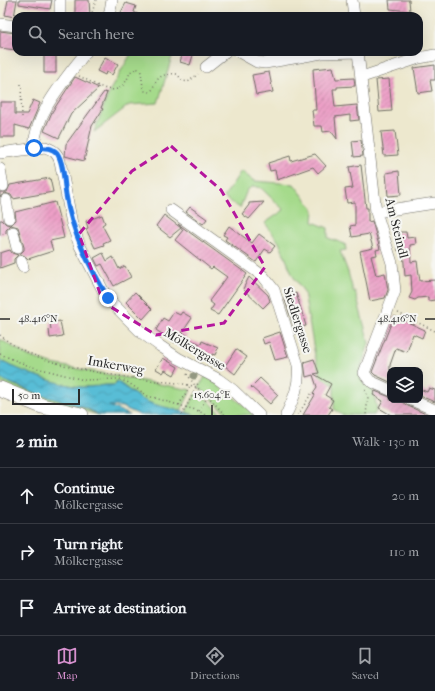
<!DOCTYPE html>
<meta charset="utf-8">
<style>
:root{--surface:#171b24;--page:#20242c;--text:#f1f3f6;--muted:#9ea1a6;--line:#363941;--accent:#d690ce}
body{margin:0;font-family:"IM FELL French Canon",serif;background:var(--page);color:var(--text)}
.controls{position:absolute;right:12px;bottom:12px;display:grid;overflow:hidden;border-radius:8px;box-shadow:0 4px 16px #0002}
.controls button{width:36px;height:36px;display:grid;place-items:center;padding:0;border:0;border-bottom:1px solid var(--line);background:var(--surface);color:var(--text);font:20px sans-serif}
.scale{position:absolute;left:12px;bottom:10px;width:68px;box-sizing:border-box;padding-left:4px;border:2px solid #2b2b2b;border-top:0;font-size:11px;line-height:14px;white-space:nowrap;color:#2b2b2b;-webkit-text-stroke:3px #f6f6f2;paint-order:stroke}
.stop{position:absolute;width:12px;height:12px;margin:-9px;border:3px solid #1a73e8;border-radius:50%;background:#fff}
.stop.end{background:#1a73e8;border-color:#fff;box-shadow:0 1px 4px #0008}
.list{margin:0;padding:0;list-style:none}
h2{display:flex;justify-content:space-between;align-items:center;height:52px;margin:0;padding:0 16px;font-size:17px}
h2 small{font-size:13px;font-weight:400;color:var(--muted)}
.list li{display:grid;grid-template-columns:26px 1fr auto;gap:12px;align-items:center;box-sizing:border-box;height:56px;padding:0 16px;border-top:1px solid var(--line)}
.list b{display:block;font-size:15px;white-space:nowrap}
.list p{margin:0;font-size:13px;white-space:nowrap;color:var(--muted)}
.list em{font-size:13px;font-style:normal;color:var(--muted)}
.icon{flex:none;width:22px;height:22px;fill:none;stroke:currentColor;stroke-width:2;stroke-linecap:round;stroke-linejoin:round}
.map{position:relative;flex:none;width:435px;height:415px;overflow:hidden}
.search{position:absolute;background:var(--surface);box-shadow:0 4px 16px #0002;left:12px;right:12px;top:12px;height:44px;display:flex;align-items:center;gap:10px;box-sizing:border-box;padding:0 14px;border-radius:12px;color:var(--muted);font-size:15px}
.sheet{height:220px;background:var(--surface)}
nav{display:flex;justify-content:space-around;align-items:center;box-sizing:border-box;height:56px;border-top:1px solid var(--line);background:var(--surface);font-size:11px;color:var(--muted)}
nav a{display:grid;justify-items:center;gap:2px}
nav .on{color:var(--accent)}
.map>svg:first-child{display:block}
.green{fill:#a5da8b;stroke:#68825b}
.water{fill:url(#water-waves);stroke:#427480}
.building{fill:url(#building-hatch)}
.lines{fill:none;stroke-linecap:round;stroke-linejoin:round}
.minor-casing{stroke:#6f6d64;stroke-width:12}
.major-casing{stroke:#6f6d64;stroke-width:16}
.path{stroke:#6f6d64;stroke-width:1.5;stroke-dasharray:1 3;stroke-linecap:butt}
.minor{stroke:#fff;stroke-width:11}
.major{stroke:#fff;stroke-width:15}
.path-bridge{stroke:#6f6d64;stroke-width:1.5;stroke-dasharray:1 3;stroke-linecap:butt}
.tree{fill:#939882}
.route{stroke:#1a73e8;stroke-width:5}
.marked{fill:none;stroke:#b5179e;stroke-width:3;stroke-dasharray:8 5;stroke-linejoin:round}
.ticks{fill:none;stroke:#2b2b2b;stroke-width:1.5}
.labels{text-anchor:middle;dominant-baseline:central;stroke-width:4;stroke-linejoin:round;paint-order:stroke}
.street-label{font-size:13px;fill:#2b2b2b;stroke:#f6f6f2}
.ticks-label{font-size:10px;text-anchor:middle;fill:#2b2b2b;stroke:#f6f6f2;stroke-width:4;stroke-linejoin:round;paint-order:stroke}
</style>
<div class="map">
<svg width="435" height="415" viewBox="0 0 435 415">
<defs>
<pattern id="water-waves" width="16" height="10" patternUnits="userSpaceOnUse"><rect width="16" height="10" fill="#58bdd6"/><path d="M0 5q4-4 8 0t8 0" fill="none" stroke="#499aae"/></pattern>
<pattern id="building-hatch" width="6" height="6" patternUnits="userSpaceOnUse"><rect width="6" height="6" fill="#ec9fc6"/><path d="M-1 1l2-2M0 6l6-6M5 7l2-2" fill="none" stroke="#bf82a1"/></pattern>
</defs>
<rect width="100%" height="100%" fill="#f6f6f2"/>
<filter id="ink" filterUnits="userSpaceOnUse"><feTurbulence type="fractalNoise" baseFrequency=".025" numOctaves="2"/><feDisplacementMap in="SourceGraphic" scale="8" xChannelSelector="R" yChannelSelector="G"/><feConvolveMatrix kernelMatrix="1 2 1 2 8 2 1 2 1" color-interpolation-filters="sRGB"/></filter>
<filter id="wash" filterUnits="userSpaceOnUse"><feTurbulence type="fractalNoise" baseFrequency=".012" numOctaves="4" result="noise"/><feDisplacementMap in="SourceGraphic" scale="16" xChannelSelector="R" yChannelSelector="G"/><feGaussianBlur stdDeviation="0.9" result="paint"/><feColorMatrix in="noise" values="0 0 0 0 0 0 0 0 0 0 0 0 0 0 0 0 0 1.4 0 .05"/><feComposite in="paint" operator="in"/></filter>
<g filter="url(#wash)">
<rect width="100%" height="100%" fill="#ede8ce"/>
<!-- green -->
<path class="green" d="M132,52L173,53L158,103L129,105L94,132L109,92Z
M241,171L254,181L294,184L314,210L313,222L328,228V238L345,244L346,250L340,251L348,272L353,291H355L369,343L361,368L364,384L373,389L377,409L374,415H342L334,409V385L321,377L315,356L304,292L293,276L279,242L265,223L284,210L261,188L254,186L247,190L240,208L224,197Z
M0,339L28,356L52,364L191,390L181,411C167,408 151,406 139,398C131,392 125,386 116,381L115,385C103,384 92,388 80,387C53,383 24,373 0,360Z
M205,377H208L256,415H228L199,387Z
M0,378C31,396 68,399 99,415L42,400L0,383Z
M196,393L208,400L222,415H195L186,412Z"/>
<!-- water -->
<path class="water" d="M0,360C24,373 53,383 80,387C92,388 103,384 115,385L117,381L139,398L153,404L195,415H140L122,407L109,406L130,415H99L86,408L44,396L5,381L0,378Z"/>
<g id="blocks">
<!-- building -->
<path class="building" d="M8,0H17L14,17L5,15Z
M19,0H52L50,9L19,4Z
M75,0H89L90,16H75Z
M389,0H409L410,11L390,9Z
M126,3L136,6L134,12L141,16H119Z
M0,31L16,33V50L0,48Z
M44,52H56V73H44Z
M183,52H194L190,65L180,62Z
M105,57L118,64L112,75L106,72L105,75L97,71Z
M435,65V80H430L432,91L418,93L414,68Z
M333,67L336,79L354,78L355,86L337,87V89H333L335,107L357,105L359,120L350,121V115L335,117L337,139L331,131L323,132L322,126H314L312,110H316L313,69Z
M269,72L273,92L256,95L252,75Z
M75,77L99,88L71,114L59,138L44,131L52,112Z
M389,79L392,111L379,112L376,80Z
M104,92L107,93L101,108L103,109L92,126L84,161L65,156L66,144Z
M33,100L40,103L29,129L15,125V137H0V102H15V114H27Z
M395,131L398,155L384,156L381,132Z
M361,140L363,156L354,157L352,141Z
M315,154L326,166L318,173L313,167L277,180L275,170L270,171L268,163L290,156L291,161Z
M361,165L366,208H368V222L372,221L380,249L376,250L377,255L371,256L376,275L385,273L388,290L385,298L370,301L360,251L373,248L369,234L352,237L350,226L355,225V202L347,203L345,189L353,188L349,167Z
M399,171L401,195L388,196L386,173Z
M50,178L53,192L13,199L11,195L5,193L0,197V192H7L10,185Z
M55,202L64,238L50,241L53,251L28,259L25,256L20,254L24,250V247L18,227L11,225L6,230V233L0,235V220H2L6,224L11,225L16,220L15,212Z
M264,202L249,219L242,214L249,205V203Z
M190,207L207,219L203,224L186,212Z
M102,215L105,223L102,225L110,240L103,243L104,245L95,248L86,229L88,228L86,221Z
M164,215L181,228L170,237L156,226Z
M178,224L247,274L218,315L210,311L214,305L209,301L227,277L213,267L211,269L175,240L183,230Z
M229,226L252,243L259,234L275,246L270,252L265,249L256,262L225,240L227,237L223,235Z
M396,232H406L407,238L415,237L416,244L410,245L411,262L417,261L420,281L435,280V300L428,301V297L418,298L415,300L409,298L412,292L411,275L405,276L403,251H398Z
M10,250L12,253L18,255L14,259V263L0,268V253Z
M103,253L107,261L113,257L119,269L125,266L131,277L114,286L102,264L98,266L94,258Z
M249,277L268,295L270,301L263,308L243,289Z
M135,292L152,309L143,319L126,302Z
M296,293L306,326L301,327L302,332L296,334L284,297Z
M174,312L180,315L182,312L192,318L182,333L187,335L185,338L201,344L202,341L218,348L215,355L212,354L211,357L198,352L177,340L175,343L156,330L163,318L168,321Z
M394,316L425,330L422,338L413,334L407,352L396,348L390,365V382L375,375L372,372Z
M60,321L63,336L50,338L49,330L51,329L50,323Z
M280,332L288,357L275,360L269,342L264,344L262,338Z
M236,349L247,357L235,374L225,366Z
M163,358L178,367L174,375L165,370L163,373L156,369Z
M314,359L319,373L314,374L331,384L325,395L333,400L329,407L332,409L328,415H303L315,395L313,393L317,387L313,375L306,377L304,362Z
M260,378L278,395L270,404L251,387Z
M429,388L435,390V402L420,396V389L427,392Z
M375,391L390,397V400H399L408,406L428,415H391L379,408L383,401L373,395Z"/>
</g>
</g>
<g filter="url(#ink)">
<use href="#blocks" fill-opacity="0" stroke="#6f6d64" stroke-width="1"/>
<g class="lines">
<!-- minor casing -->
<g class="minor-casing">
<path id="minor" d="M60,0V16
M352,0L354,16
M109,16L112,0
M0,24L16,26
M239,52L257,62L265,63L322,53L358,52
M358,52L376,212L392,263L395,291L364,373L370,381L390,390
M206,67L225,52
M362,77L419,58L435,55
M34,148C35,112 65,80 86,52
M0,153L45,147C54,150 57,153 60,161L72,224L80,246L107,298L142,333L160,346L178,358L218,379L233,390L259,415
M0,169L3,186
M6,200L9,218
M171,210L263,276L274,290L298,365C300,384 294,398 286,415
M376,212L435,203
M13,232L17,248
M21,261L23,267
M411,400L435,410"/>
</g>
<!-- major casing -->
<g class="major-casing">
<path id="major" d="M0,389L42,406L81,415"/>
</g>
<!-- path -->
<path class="path" d="M91,16L96,0
M79,76C100,86 120,103 130,72L137,68L141,72L143,87L145,91L149,92L152,90C157,77 162,73 177,74L183,81L188,82L198,74
M21,84L22,117
M398,313L435,331
M0,335C33,365 104,374 147,380C163,382 180,382 196,387L208,396L225,415
M0,354L29,366L84,380L117,379L127,382L148,396L199,411L205,415
M187,374L196,387
M365,390L368,397L366,415
M194,392L199,381
M179,405L190,386
M199,411L208,396
M298,415L311,394"/>
<!-- minor -->
<use href="#minor" class="minor"/>
<!-- major -->
<use href="#major" class="major"/>
<!-- path-bridge -->
<path class="path-bridge" d="M182,415L194,392"/>
</g>
<!-- trees -->
<circle class="tree" cx="194" cy="376" r="3.5"/>
</g>
<g class="lines" filter="url(#ink)">
<!-- route -->
<path class="route" d="M34,148C42,148 51,146 57,153C64,163 64,183 66,195C72,233 89,265 108,298"/>
</g>
<!-- marked area -->
<path class="marked" d="M171,146L221,190L265,267L224,323L156,335L103,302L79,234L132,171Z"/>
<!-- ticks -->
<path class="ticks" d="M0,319H10M425,319H435M212,405V415"/>
<g class="labels">
<!-- street labels -->
<g class="street-label">
<text transform="translate(397 228) rotate(76)">Am Steindl</text>
<text transform="translate(298 320) rotate(72)">Siedlergasse</text>
<text transform="translate(195 349) rotate(31)">Mölkergasse</text>
<text transform="translate(116 365) rotate(10)">Imkerweg</text>
</g>
</g>
<g class="ticks-label">
<text x="38" y="322">48.416°N</text>
<text x="397" y="322">48.416°N</text>
<text x="212" y="398">15.604°E</text>
</g>
</svg>
<div class="controls">
<button><svg class="icon" aria-label="layers" viewBox="0 0 24 24"><path d="M12 4l9 5-9 5-9-5zM3 14l9 5 9-5"/></svg></button>
</div>
<div class="scale">50 m</div>
<div class="stop" style="left:34px;top:148px"></div>
<div class="stop end" style="left:108px;top:298px"></div>
<div class="search"><svg class="icon" aria-label="search" viewBox="0 0 24 24"><circle cx="10" cy="10" r="6"/><path d="M15 15l6 6"/></svg>Search here</div>
</div>
<section class="sheet">
<h2>2 min<small>Walk · 130 m</small></h2>
<ul class="list">
<li><svg class="icon" aria-label="ahead" viewBox="0 0 24 24"><path d="M12 20V5M6 11l6-6 6 6"/></svg><div><b>Continue</b><p>Mölkergasse</p></div><em>20 m</em></li>
<li><svg class="icon" aria-label="right" viewBox="0 0 24 24"><path d="M7 20v-9h11M14 6l5 5-5 5"/></svg><div><b>Turn right</b><p>Mölkergasse</p></div><em>110 m</em></li>
<li><svg class="icon" aria-label="arrive" viewBox="0 0 24 24"><path d="M6 21V4h12l-3 4 3 4H6"/></svg><div><b>Arrive at destination</b></div></li>
</ul>
</section>
<nav>
<a class="on"><svg class="icon" aria-label="map" viewBox="0 0 24 24"><path d="M3 6l6-2 6 2 6-2v14l-6 2-6-2-6 2zM9 4v14M15 6v14"/></svg>Map</a>
<a><svg class="icon" aria-label="directions" viewBox="0 0 24 24"><path d="M12 3l9 9-9 9-9-9zM9 14v-3h6M13 9l2 2-2 2"/></svg>Directions</a>
<a><svg class="icon" aria-label="saved" viewBox="0 0 24 24"><path d="M7 4h10v16l-5-4-5 4z"/></svg>Saved</a>
</nav>
